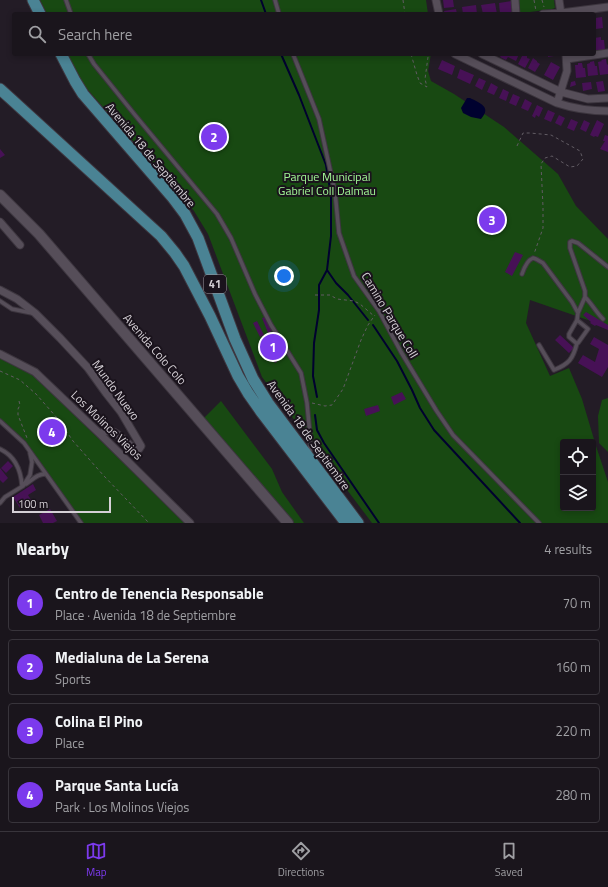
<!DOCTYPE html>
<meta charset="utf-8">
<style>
:root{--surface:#1a151c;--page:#231e25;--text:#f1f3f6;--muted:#9f9fa3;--line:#38343b;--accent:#7c3aed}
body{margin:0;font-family:"Titillium Web",sans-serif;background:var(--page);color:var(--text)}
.controls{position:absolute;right:12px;bottom:12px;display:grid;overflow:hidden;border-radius:4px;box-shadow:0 2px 6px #0003}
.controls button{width:36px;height:36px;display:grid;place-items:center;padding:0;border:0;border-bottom:1px solid var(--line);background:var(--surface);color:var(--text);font:20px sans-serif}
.scale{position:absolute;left:12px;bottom:10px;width:99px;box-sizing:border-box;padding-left:4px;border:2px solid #d5d0d6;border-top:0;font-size:11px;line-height:14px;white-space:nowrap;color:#d5d0d6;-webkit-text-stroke:3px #1a131c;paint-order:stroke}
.you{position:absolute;left:284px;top:276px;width:14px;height:14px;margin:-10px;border:3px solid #fff;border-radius:50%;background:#1a73e8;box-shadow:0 0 0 6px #1a73e833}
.badge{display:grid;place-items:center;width:26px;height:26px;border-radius:50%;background:var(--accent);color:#fff;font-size:13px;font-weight:700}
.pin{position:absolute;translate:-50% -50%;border:2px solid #fff;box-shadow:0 1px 4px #0006}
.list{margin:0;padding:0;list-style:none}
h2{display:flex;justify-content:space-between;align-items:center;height:52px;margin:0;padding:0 16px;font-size:17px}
h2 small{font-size:13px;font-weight:400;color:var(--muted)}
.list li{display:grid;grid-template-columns:26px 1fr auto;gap:12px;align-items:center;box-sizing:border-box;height:56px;margin:0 8px 8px;padding:0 8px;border:1px solid var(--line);border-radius:4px}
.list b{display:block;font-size:15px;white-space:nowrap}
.list p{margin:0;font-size:13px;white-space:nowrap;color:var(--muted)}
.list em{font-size:13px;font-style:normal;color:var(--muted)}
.icon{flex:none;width:22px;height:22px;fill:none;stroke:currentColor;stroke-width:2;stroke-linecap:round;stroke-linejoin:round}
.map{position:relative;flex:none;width:608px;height:523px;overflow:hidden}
.search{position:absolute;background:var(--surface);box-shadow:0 2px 6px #0003;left:12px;right:12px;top:12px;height:44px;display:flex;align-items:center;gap:10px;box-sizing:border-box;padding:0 14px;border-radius:4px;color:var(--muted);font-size:15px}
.sheet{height:308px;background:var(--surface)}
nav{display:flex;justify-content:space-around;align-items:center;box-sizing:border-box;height:56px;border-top:1px solid var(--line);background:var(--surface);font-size:11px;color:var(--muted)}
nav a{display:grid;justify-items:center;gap:2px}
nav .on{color:var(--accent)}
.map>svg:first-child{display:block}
.green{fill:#184912;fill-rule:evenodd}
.water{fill:#00012f}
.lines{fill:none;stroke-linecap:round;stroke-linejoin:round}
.stream{stroke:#00012f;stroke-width:2}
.building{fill:#471156}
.lane-casing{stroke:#3d363f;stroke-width:5.5}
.street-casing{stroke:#3d363f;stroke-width:9}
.secondary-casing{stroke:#3d363f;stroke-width:12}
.primary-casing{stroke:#3d363f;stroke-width:13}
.path{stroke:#625c64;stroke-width:1;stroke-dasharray:3 3;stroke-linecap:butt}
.lane{stroke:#564e59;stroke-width:3.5}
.street{stroke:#564e59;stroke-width:7}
.secondary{stroke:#564e59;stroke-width:10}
.primary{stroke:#4a8394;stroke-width:11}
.labels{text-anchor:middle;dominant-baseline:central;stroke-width:4;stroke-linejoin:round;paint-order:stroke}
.shield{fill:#1a131c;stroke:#9d979e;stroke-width:1}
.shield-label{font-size:11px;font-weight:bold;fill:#d5d0d6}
.street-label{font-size:12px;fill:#d5d0d6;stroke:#1a131c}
.park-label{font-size:12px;fill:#a1f695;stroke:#1a131c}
</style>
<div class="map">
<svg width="608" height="523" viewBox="0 0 608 523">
<rect width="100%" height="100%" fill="#231c26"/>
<!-- green -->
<path class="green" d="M40,0H426L428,14H47Z
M518,0H554L555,8L552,9L523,13L520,12Z
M67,54H431L428,71L431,81L454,94L504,127L558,174L576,206L608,239V327L530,300L526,323L550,376L569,368L582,399L596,446L608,482V523H372L262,377L208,234L194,211L181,195L88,90L79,79ZM563,442H593V508H563Z
M0,358L32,375L60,401L185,523H81L24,443L0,421Z
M608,398V452L599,443L598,416L602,400Z
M221,401L272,469L282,492L304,523H294L203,419Z"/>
<!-- water -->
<path class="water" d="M467,98H470C480,103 492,107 481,119L471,117L463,113L461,108Z"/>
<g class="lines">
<!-- stream -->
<path class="stream" d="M261,0L266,14
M281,54L299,95L326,165L331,195V236L327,270L319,285V310L314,343L313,376L317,397
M327,270L336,283L348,295L368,320
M373,325L397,361L412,390L420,408L434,430L520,523
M315,415L317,430L324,443L379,523"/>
</g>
<!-- building -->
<path class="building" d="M443,0H453L454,7L444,8Z
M512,1L514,12L500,14L499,3Z
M495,3L497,14H483L481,5Z
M476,5L477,14H463L462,7Z
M456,9L457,14H445L444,11Z
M602,17L603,28L596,29L595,18Z
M601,37V40H604L605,50H594V38Z
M502,54H519L516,61L508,57L506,60L500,57Z
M523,54L527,56V58L530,59L525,68L518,64Z
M548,54H560V55L548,57Z
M533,58L537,61V62L540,64L535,72L528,68Z
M606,59L607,65L608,64V74L600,75L598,62L602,61L601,60Z
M442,60L455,66L452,75L438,69Z
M594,61L595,66H597L598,75L588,76L587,64L590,63V62Z
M551,62L560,67L553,80L544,75Z
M578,63H582L583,68H585L586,77L576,78L575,65H578Z
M460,69L474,75L470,84L457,78Z
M479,78L486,81L482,90L475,86Z
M575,81L576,85L570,87L571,82Z
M603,81L605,91L598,92L596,82Z
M591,82L592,89L583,91L582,83Z
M491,83L498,87L494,95L487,92Z
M503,89L509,92L506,101L499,98Z
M513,94L520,97L516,106L509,103Z
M525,99L532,103L528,111L521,108Z
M537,105L543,108L539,117L536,115L535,118L532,116Z
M548,110L555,113L551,122L544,119Z
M559,115L565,118L561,126L555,123Z
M571,119L578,122L574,131L567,128Z
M584,120L590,123L586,132L580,129Z
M597,120L604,124L598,137L595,136L594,137L590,135Z
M605,135L608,136V152L600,149L605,141H603Z
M0,149L5,155L0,158Z
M515,252L523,255L512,276L505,272Z
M586,312L608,325V330L596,325L595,326L590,323L591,322L583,315Z
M265,317L272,331L268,333L262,318Z
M257,321L264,335L260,337L253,323Z
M269,335L271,339L274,337L284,355L281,357L279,355L277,356L279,360L275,363L262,339Z
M560,335L574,348L569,353L555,340Z
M594,337L608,345V367L602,377L578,363L583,355L595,362L599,349L590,344Z
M402,392L406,399L394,405L391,397Z
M378,405L380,411L366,416L364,409Z
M8,461L13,466L6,473L1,468Z
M0,468L8,478L3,483L0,480Z
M33,484L36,490L28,495L31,500L20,508L13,497Z
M50,509L57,521L53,523H43L39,515Z"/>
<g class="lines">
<!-- lane casing -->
<g class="lane-casing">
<path id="lane" d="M66,0L71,14
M275,0L279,14
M88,54L94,64L135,115L217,214L231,238L255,294L271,325L301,373L307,403L310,435V453
M293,54L319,119L335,192L339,233L354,276L379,311L401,352L436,410L453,435L539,523
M522,274C524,268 528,260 533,258L536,259L543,263L572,302L578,313
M585,297C592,304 596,312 603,319
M0,301L12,309L32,313
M577,320L588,329L578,343H576L569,337V334L577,320L578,313L585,297V291L570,248V242L572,241L578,243L608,267
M539,345L554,370C569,364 573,359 577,343
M0,421L24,443L81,523
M0,449C15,456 21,471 22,486
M26,484C32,480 38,473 46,474
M0,503L5,497L23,486L30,475L32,462L30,453"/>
</g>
<!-- street casing -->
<g class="street-casing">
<path id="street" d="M436,0L439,14
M515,0L516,14
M559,0L561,14
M543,14L561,13L608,7
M455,54L557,103C575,109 589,111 608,111
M482,54L561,92L588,99L608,98
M567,59L608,53
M557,103L567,71L566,54
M0,222L20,245
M0,290L17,299L35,313L60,338L88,368L106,393L121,412L141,446L139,449L136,450C128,445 117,429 106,431C106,431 100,434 100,434
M0,354L35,372L100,434L190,523"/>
</g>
<!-- secondary casing -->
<g class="secondary-casing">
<path id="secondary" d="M0,195L39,234L288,523"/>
</g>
<!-- primary casing -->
<g class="primary-casing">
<path id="primary" d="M33,0L40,14
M61,54L75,81L83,94L173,198L185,214L198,238L235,339L253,379L268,403L358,523
M0,89L11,99L161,236L175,253L184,266L210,316L238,376L248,393L262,413L346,523"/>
</g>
<!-- path -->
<path class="path" d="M403,0L405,14
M534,0L536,11
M542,0L544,7
M411,54L417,75L420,83L427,87L425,79L428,57L430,54
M517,146L523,133H530L551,135L580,151L583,159L577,166L570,167L552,156L545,158L541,164L543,207V228L534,254
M315,295H330L337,299L354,301L360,304L374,316
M0,371L20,380L36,394L58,419L73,441L104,476L149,523
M19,401L20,405L18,409V415L27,438
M312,403L325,406L332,405L343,389L361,340L368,325L375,315"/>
<!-- lane -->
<use href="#lane" class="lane"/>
<!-- street -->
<use href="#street" class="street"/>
<!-- secondary -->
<use href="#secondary" class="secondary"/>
<!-- primary -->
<use href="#primary" class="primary"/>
</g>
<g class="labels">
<!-- shield labels -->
<rect class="shield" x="204" y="275" width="22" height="18" rx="3"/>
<g class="shield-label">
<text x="215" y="284">41</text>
</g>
<!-- street labels -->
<g class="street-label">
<text transform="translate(151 155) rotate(50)">Avenida 18 de Septiembre</text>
<text transform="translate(390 315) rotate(59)">Camino Parque Coll</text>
<text transform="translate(155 349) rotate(49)">Avenida Colo Colo</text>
<text transform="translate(116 390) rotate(54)">Mundo Nuevo</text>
<text transform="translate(107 425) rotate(44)">Los Molinos Viejos</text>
<text transform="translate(309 435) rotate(54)">Avenida 18 de Septiembre</text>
</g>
<!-- park labels -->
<g class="park-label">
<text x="327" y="176">Parque Municipal<tspan x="327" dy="14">Gabriel Coll Dalmau</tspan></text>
</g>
</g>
</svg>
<div class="controls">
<button><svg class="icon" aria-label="locate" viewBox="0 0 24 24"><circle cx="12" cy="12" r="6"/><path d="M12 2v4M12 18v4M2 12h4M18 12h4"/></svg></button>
<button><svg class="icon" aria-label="layers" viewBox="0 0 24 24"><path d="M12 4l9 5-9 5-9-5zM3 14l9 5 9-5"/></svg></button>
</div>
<div class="scale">100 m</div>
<div class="you"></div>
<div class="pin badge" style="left:273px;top:347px">1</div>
<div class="pin badge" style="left:214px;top:137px">2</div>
<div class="pin badge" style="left:492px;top:220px">3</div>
<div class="pin badge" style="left:52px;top:432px">4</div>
<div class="search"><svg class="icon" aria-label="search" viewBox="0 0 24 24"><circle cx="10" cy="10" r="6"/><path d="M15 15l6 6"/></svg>Search here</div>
</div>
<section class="sheet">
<h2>Nearby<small>4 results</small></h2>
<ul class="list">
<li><span class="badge">1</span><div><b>Centro de Tenencia Responsable</b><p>Place · Avenida 18 de Septiembre</p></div><em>70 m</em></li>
<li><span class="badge">2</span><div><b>Medialuna de La Serena</b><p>Sports</p></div><em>160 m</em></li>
<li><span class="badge">3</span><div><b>Colina El Pino</b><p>Place</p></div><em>220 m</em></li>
<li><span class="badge">4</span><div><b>Parque Santa Lucía</b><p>Park · Los Molinos Viejos</p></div><em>280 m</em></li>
</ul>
</section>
<nav>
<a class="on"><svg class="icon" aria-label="map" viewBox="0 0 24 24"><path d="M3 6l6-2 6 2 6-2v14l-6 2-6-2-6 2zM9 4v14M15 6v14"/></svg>Map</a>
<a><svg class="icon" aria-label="directions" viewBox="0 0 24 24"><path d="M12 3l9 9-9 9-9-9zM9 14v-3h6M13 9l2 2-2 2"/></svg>Directions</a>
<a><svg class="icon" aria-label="saved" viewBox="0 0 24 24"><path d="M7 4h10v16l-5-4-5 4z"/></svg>Saved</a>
</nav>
